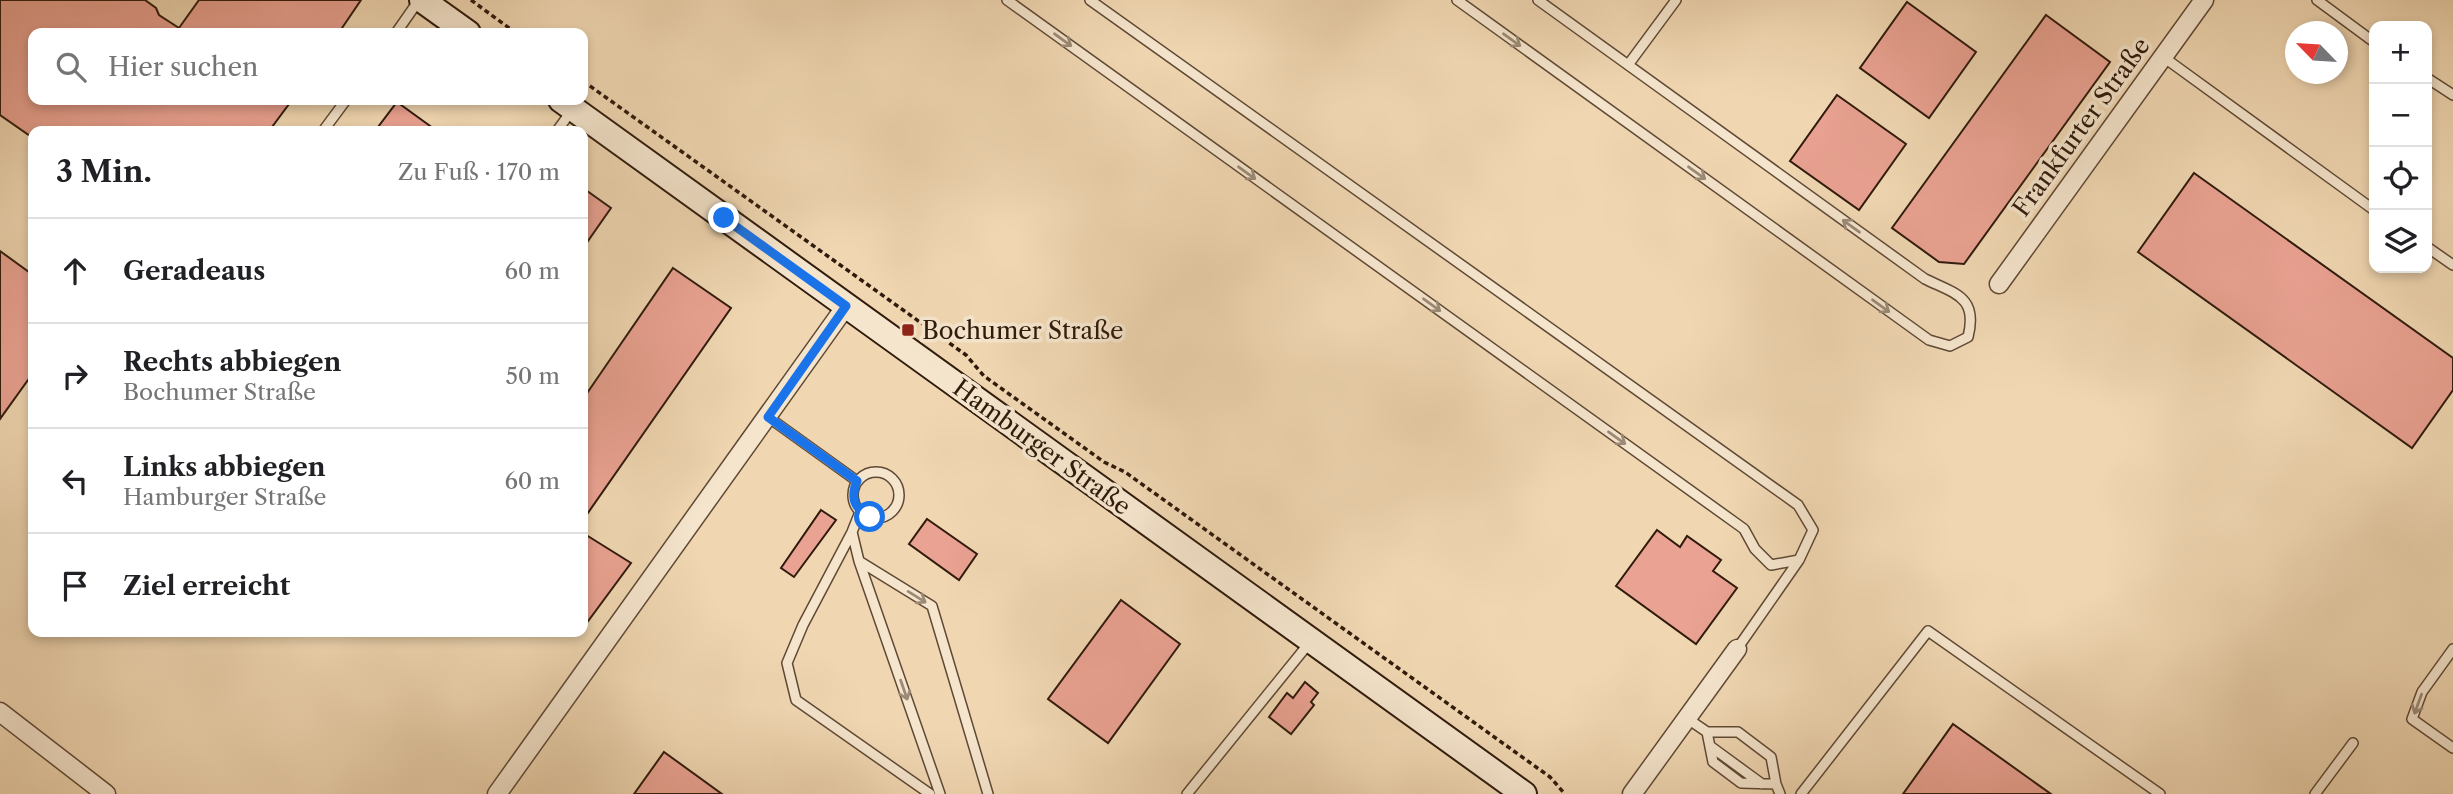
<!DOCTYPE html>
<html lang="de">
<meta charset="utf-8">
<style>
:root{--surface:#fff;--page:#f2f2f2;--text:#202124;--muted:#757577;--line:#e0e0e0}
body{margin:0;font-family:"Libre Caslon Text",serif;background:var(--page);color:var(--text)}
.controls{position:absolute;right:21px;top:21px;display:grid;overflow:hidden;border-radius:14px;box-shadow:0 4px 10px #0003}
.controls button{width:63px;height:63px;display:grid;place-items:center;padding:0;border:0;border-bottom:2px solid var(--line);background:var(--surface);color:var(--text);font:35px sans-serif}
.compass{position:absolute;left:2285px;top:21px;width:63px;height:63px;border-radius:50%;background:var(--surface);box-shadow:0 4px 10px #0003;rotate:295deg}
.stop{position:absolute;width:21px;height:21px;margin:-16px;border:5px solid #1a73e8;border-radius:50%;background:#fff}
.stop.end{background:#1a73e8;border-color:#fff;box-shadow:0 2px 7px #0008}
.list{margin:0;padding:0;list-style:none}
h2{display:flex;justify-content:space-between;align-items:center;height:91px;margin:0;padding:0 28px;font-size:30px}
h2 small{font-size:23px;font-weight:400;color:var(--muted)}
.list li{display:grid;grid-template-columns:46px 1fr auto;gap:21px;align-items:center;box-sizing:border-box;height:105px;padding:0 28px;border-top:2px solid var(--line)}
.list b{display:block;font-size:26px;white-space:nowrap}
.list p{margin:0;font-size:23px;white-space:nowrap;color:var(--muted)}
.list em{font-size:23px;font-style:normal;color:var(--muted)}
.icon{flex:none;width:38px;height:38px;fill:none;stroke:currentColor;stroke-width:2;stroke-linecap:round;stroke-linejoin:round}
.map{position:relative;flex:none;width:2453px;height:794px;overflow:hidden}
.search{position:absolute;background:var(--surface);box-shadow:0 4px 10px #0003;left:28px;top:28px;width:560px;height:77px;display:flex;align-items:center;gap:18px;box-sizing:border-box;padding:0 24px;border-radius:14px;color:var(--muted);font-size:26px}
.panel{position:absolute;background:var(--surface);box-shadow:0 4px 10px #0003;left:28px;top:126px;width:560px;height:511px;border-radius:14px}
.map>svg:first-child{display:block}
.building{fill:#eaa292;stroke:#2f1a0b;stroke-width:2}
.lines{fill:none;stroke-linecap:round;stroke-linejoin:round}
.lane-casing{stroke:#5f4935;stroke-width:12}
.street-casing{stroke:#5f4935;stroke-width:21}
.secondary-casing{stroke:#2f1a0b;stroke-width:28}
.path{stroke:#2f1a0b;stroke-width:3.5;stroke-dasharray:5 3.5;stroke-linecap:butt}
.lane{stroke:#f5e5cd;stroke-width:9}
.street{stroke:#f5e5cd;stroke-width:18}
.secondary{stroke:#f5e5cd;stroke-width:24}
.oneway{stroke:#9c8a76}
.route{stroke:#1a73e8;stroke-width:9}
.poi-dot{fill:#8f2418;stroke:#f5e5cd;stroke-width:2.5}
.labels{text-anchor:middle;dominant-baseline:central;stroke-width:7;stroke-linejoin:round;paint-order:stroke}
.street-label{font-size:24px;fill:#2f1a0b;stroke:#f5e5cd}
.poi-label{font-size:24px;fill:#2f1a0b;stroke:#f5e5cd;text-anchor:start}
</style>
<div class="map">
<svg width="2453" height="794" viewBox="0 0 2453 794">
<rect width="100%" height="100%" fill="#f0d7b2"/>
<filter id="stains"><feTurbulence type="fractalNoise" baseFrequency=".00286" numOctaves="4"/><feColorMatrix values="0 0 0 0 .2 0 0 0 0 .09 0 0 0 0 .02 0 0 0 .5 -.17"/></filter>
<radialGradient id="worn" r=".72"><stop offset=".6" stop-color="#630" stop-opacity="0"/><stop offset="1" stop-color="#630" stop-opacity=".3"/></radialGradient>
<!-- building -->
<path class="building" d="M0,0H145L156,8L159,15L179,28L199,0H361L340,31L334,33H33V100H292L269,131H33V138L0,115Z
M1907,2L1976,52L1929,118L1860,68Z
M2046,15L2110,62L1964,264L1939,262L1892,228Z
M1837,95L1906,144L1859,210L1790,161Z
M397,102L437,131H375Z
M2194,173L2453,358V390L2412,448L2138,252Z
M583,188L611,208L583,248Z
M0,251L33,275V373L0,419Z
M673,268L731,308L583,520V399Z
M821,510L836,520L794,577L781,568Z
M927,519L977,554L959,580L909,544Z
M1657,530L1680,547L1687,536L1721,560L1713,571L1737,588L1696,644L1616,586Z
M583,533L631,563L583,628Z
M1121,600L1180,644L1108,743L1048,699Z
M1305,682L1318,693L1311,702L1314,705L1291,734L1269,717L1287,693L1293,698Z
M1953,724L2051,794H1903Z
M664,752L722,794H634Z"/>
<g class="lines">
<!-- lane casing -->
<g class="lane-casing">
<path id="lane" d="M1007,0L1744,529L1755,549L1771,565L1799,560L1813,530L1798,505L1090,0
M1457,0L1929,340L1950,346L1968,337C1978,297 1956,294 1925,279L1538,0
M2317,0L2374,42
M396,33L419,0
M2162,56L2374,210
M1628,65L1676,0
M2427,78L2453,95
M323,131L346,100
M557,131L572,110
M2427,247L2453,265
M768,417L857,481
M853 495a23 23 0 1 1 46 0a23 23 0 1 1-46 0Z
M860,512L852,532L803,625L787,663L796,700L930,794
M852,532L859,561L940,794
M859,561L932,606L988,794
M1737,649L1799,560
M2453,649L2422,692L2412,719L2453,748
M1688,719L1707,732L1713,762L1741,783L1776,784L1780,794
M1707,732H1738L1771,757L1776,784
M1710,746L1762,784
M1187,794L1310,642
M1801,794L1928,631L2160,794
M2315,794L2353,743"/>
</g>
<!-- street casing -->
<g class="street-casing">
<path id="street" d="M1999,284L2204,0
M0,712L106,794
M497,794L846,306
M1632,794L1737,649"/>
</g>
<!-- secondary casing -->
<g class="secondary-casing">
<path id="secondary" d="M422,0L468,33
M561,100L1524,794"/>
</g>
<!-- path -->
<path class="path" d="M471,0L516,33
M583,81L966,355L984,376L1104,462L1125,472L1550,777L1565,794"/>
<!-- lane -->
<use href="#lane" class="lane"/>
<!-- street -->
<use href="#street" class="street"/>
<!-- secondary -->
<use href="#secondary" class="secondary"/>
</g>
<!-- one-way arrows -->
<defs><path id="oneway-shaft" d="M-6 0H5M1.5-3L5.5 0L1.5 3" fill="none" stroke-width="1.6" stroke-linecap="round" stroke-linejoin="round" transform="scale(1.75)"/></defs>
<g class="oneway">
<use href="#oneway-shaft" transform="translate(1063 40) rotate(36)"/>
<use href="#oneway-shaft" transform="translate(1512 40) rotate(36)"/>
<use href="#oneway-shaft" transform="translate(1247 173) rotate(36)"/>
<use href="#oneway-shaft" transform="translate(1697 173) rotate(36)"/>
<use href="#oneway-shaft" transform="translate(1851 226) rotate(-144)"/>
<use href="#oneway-shaft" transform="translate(1432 305) rotate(36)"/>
<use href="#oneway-shaft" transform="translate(1881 306) rotate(36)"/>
<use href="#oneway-shaft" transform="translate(1617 438) rotate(36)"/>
<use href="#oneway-shaft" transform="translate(917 597) rotate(32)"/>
<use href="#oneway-shaft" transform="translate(904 690) rotate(71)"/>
<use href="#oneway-shaft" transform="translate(2418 704) rotate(110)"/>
</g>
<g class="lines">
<!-- route -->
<path class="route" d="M724,218L846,306L768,417L857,481C850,498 854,508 870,517"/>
</g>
<!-- markers -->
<rect class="poi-dot" x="901" y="323" width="14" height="14" rx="3.5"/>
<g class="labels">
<!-- street labels -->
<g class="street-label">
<text transform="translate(2081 127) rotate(-54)">Frankfurter Straße</text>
<text transform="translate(1042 447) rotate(36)">Hamburger Straße</text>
</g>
<!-- poi labels -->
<g class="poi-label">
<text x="922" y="330">Bochumer Straße</text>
</g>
</g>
<rect width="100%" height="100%" filter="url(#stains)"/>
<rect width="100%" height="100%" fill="url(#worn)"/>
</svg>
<div class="controls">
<button>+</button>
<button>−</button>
<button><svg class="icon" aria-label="locate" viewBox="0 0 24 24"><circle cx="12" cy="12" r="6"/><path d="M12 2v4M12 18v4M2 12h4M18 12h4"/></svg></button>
<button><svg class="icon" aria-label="layers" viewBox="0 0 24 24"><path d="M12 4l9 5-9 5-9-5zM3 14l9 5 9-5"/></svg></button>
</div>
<svg class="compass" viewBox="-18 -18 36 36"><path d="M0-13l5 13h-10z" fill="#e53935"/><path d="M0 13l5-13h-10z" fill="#757577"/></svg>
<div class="stop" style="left:870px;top:517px"></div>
<div class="stop end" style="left:724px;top:218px"></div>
<div class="search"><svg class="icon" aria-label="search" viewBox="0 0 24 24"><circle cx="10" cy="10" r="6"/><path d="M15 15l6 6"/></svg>Hier suchen</div>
<section class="panel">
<h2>3 Min.<small>Zu Fuß · 170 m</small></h2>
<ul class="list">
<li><svg class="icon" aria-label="ahead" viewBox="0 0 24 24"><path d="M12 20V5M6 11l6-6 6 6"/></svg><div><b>Geradeaus</b></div><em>60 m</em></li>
<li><svg class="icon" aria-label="right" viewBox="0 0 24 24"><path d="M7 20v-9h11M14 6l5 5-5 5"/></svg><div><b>Rechts abbiegen</b><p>Bochumer Straße</p></div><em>50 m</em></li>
<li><svg class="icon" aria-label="left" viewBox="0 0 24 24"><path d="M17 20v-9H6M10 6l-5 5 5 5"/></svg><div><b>Links abbiegen</b><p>Hamburger Straße</p></div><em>60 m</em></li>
<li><svg class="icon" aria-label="arrive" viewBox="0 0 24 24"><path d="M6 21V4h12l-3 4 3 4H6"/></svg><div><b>Ziel erreicht</b></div></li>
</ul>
</section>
</div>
